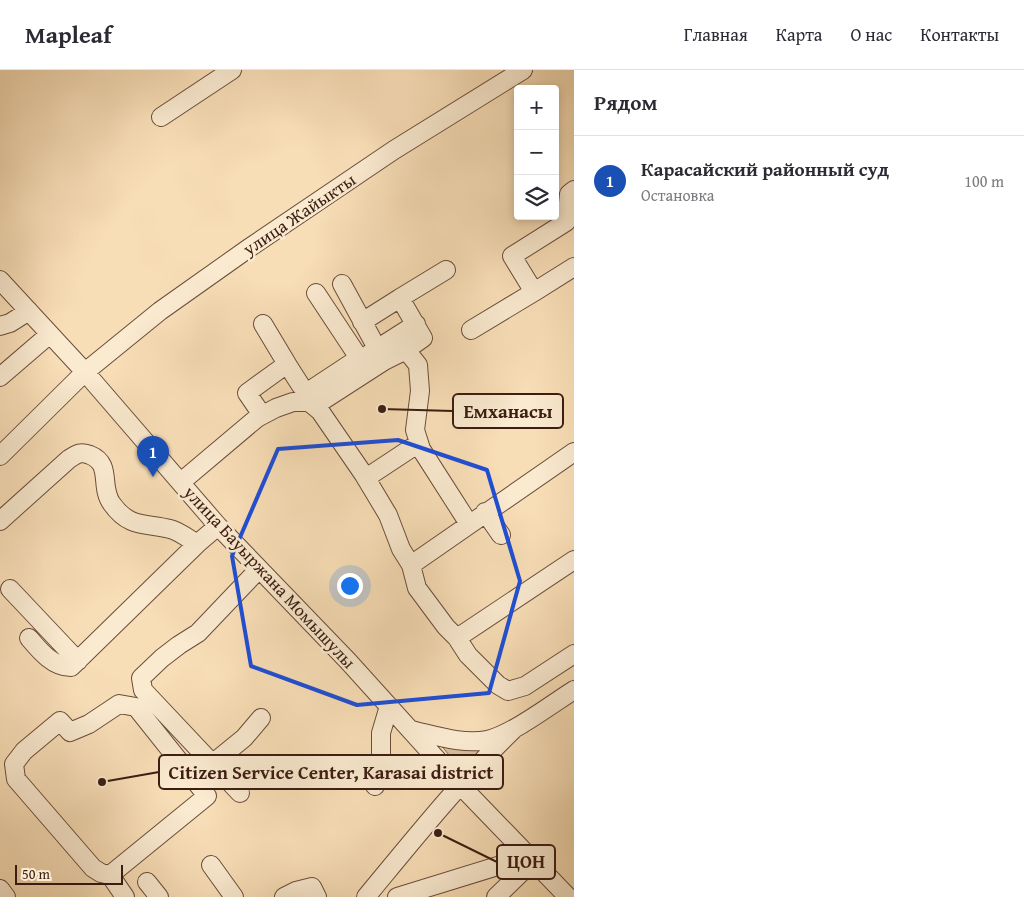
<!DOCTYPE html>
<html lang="ru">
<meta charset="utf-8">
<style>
:root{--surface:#fff;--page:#f2f2f3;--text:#2b2b33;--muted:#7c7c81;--line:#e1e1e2;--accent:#8f2418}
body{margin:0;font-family:"Gentium Book Plus",serif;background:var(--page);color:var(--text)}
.controls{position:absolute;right:15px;top:15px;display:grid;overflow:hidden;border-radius:5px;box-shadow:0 2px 8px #0003}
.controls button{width:45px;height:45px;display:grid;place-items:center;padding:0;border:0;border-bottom:1px solid var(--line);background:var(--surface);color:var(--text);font:25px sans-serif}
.scale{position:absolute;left:15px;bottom:12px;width:108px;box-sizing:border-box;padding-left:5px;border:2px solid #3b1d12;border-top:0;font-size:14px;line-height:18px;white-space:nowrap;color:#3b1d12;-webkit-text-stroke:4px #faead0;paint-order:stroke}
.you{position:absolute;left:349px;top:515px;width:18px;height:18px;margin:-12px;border:4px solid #fff;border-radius:50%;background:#1a73e8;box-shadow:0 0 0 8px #1a73e833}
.badge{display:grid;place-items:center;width:32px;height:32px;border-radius:50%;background:var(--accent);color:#fff;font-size:16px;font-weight:700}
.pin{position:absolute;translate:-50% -41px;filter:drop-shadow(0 1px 2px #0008)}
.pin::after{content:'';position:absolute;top:26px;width:18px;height:15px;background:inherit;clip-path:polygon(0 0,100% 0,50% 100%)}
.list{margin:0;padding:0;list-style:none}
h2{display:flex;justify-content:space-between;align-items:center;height:65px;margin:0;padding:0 20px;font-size:21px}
h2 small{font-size:16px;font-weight:400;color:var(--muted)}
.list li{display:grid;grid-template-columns:32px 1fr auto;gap:15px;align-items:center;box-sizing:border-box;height:90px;padding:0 20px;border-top:1px solid var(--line)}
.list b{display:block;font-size:19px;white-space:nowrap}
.list p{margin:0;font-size:16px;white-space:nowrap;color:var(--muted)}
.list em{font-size:16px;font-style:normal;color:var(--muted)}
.icon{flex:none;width:28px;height:28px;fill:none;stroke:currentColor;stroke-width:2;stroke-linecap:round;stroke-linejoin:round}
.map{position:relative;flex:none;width:574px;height:827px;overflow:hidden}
header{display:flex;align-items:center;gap:30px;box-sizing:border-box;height:70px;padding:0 25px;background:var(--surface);border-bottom:1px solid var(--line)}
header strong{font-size:24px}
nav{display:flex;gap:28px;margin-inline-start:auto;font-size:18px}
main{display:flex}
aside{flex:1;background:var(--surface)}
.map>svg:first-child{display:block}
.green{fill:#d8bd9b;stroke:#8a6d56}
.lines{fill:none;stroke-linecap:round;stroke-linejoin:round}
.minor-casing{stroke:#6a4d3b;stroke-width:20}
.minor{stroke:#faead0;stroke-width:18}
.marked{fill:none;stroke:#1d4ed8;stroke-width:4;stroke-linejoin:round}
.labels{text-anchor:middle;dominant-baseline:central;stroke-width:5;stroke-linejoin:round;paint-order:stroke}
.street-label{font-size:18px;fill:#3b1d12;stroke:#faead0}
.leader{fill:none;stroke:#3b1d12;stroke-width:2}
.callout-dot{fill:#3b1d12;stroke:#faead0;stroke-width:2}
.callout{fill:#faead0;stroke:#3b1d12;stroke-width:2}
.callout-label{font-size:19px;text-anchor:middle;font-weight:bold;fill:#3b1d12}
</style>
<header>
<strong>Mapleaf</strong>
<nav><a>Главная</a><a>Карта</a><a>О нас</a><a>Контакты</a></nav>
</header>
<main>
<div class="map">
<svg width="574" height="827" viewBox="0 0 574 827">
<rect width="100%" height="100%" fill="#f8deb7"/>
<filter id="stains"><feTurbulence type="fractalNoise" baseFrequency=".004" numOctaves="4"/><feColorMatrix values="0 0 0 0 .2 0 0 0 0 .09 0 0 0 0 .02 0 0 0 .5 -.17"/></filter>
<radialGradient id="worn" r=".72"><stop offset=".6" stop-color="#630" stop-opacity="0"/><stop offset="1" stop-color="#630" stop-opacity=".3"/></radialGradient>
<!-- green -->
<path class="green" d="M439,673L482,679L460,698Z"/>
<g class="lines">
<!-- minor casing -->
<g class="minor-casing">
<path id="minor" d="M161,47L232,0
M0,210L85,302L218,456L348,591L460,715L568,827
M342,214L384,291
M534,222L574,197
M362,252L400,228
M0,256L10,253L29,241
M471,260L534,222L512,186L566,152L569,124L574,120
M406,280L423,268L400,228L446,200
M369,284L416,254
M287,294L301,316
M0,307L50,264
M299,332L309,321L359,288L316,223
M309,332L322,331L384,291L406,280L418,295L420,321L415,360L421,379L469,454
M262,345L247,323L287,294L263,254
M0,386L85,302L160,241L249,178L394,80L523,0
M366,408L419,373
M181,412L257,348L276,338L293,332H309L320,341L364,405L388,445L401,479L411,495L574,382
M485,442L501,465
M0,451L69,389C77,384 81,381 90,385C113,394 99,417 112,434C129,458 145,453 170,459C179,461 189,469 197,474L218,456
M411,495L417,518L446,557L457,568L468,585L498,615L508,621L525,616L574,584
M10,519L78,591
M29,568C40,581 53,597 71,597L197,474
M457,568L574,490
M411,660C434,665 463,675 487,670C511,665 552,634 574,620
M212,694L244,668L261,648
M375,716L381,686V663L389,636
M240,723L143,620L141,608L162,588L179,575L198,563L259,499
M211,795L234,827
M110,805L101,803L93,798L16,709L14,694L24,681L60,651L70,662L89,654L119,634L136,637L207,726L110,805L125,827
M147,812L159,827
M0,819L6,827
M284,827L296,821L312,817L317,827
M366,827C414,769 461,710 515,658
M397,827L530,786
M496,827L534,790"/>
</g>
<!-- minor -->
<use href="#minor" class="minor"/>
</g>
<!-- marked area -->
<path class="marked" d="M398,370L487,400L520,511L489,623L357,635L251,596L232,486L278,379Z"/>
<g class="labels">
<!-- street labels -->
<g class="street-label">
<text transform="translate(299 144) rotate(-34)">улица Жайыкты</text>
<text transform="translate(270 507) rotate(47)">улица Бауыржана Момышулы</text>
</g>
</g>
<!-- callouts -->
<path class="leader" d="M382 339L453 341M102 712L159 702M438 763L497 792"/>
<g class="callout-dot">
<circle cx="382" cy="339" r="5"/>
<circle cx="102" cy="712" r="5"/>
<circle cx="438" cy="763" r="5"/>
</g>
<g class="callout">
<rect x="453" y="324" width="110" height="34" rx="5"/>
<rect x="159" y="685" width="344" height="34" rx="5"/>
<rect x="497" y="775" width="58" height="34" rx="5"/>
</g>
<g class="callout-label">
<text x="508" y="348">Емханасы</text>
<text x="331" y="709">Citizen Service Center, Karasai district</text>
<text x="526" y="798">ЦОН</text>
</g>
<rect width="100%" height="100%" filter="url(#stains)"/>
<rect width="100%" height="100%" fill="url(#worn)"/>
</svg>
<div class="controls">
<button>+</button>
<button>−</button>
<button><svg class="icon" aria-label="layers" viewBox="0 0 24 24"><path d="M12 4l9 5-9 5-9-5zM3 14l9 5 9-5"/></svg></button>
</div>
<div class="scale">50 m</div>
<div class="you"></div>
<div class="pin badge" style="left:153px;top:407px;background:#1a4fb4">1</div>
</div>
<aside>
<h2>Рядом<small></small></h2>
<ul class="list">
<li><span class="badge" style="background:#1a4fb4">1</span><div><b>Карасайский районный суд</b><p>Остановка</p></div><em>100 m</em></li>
</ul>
</aside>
</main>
